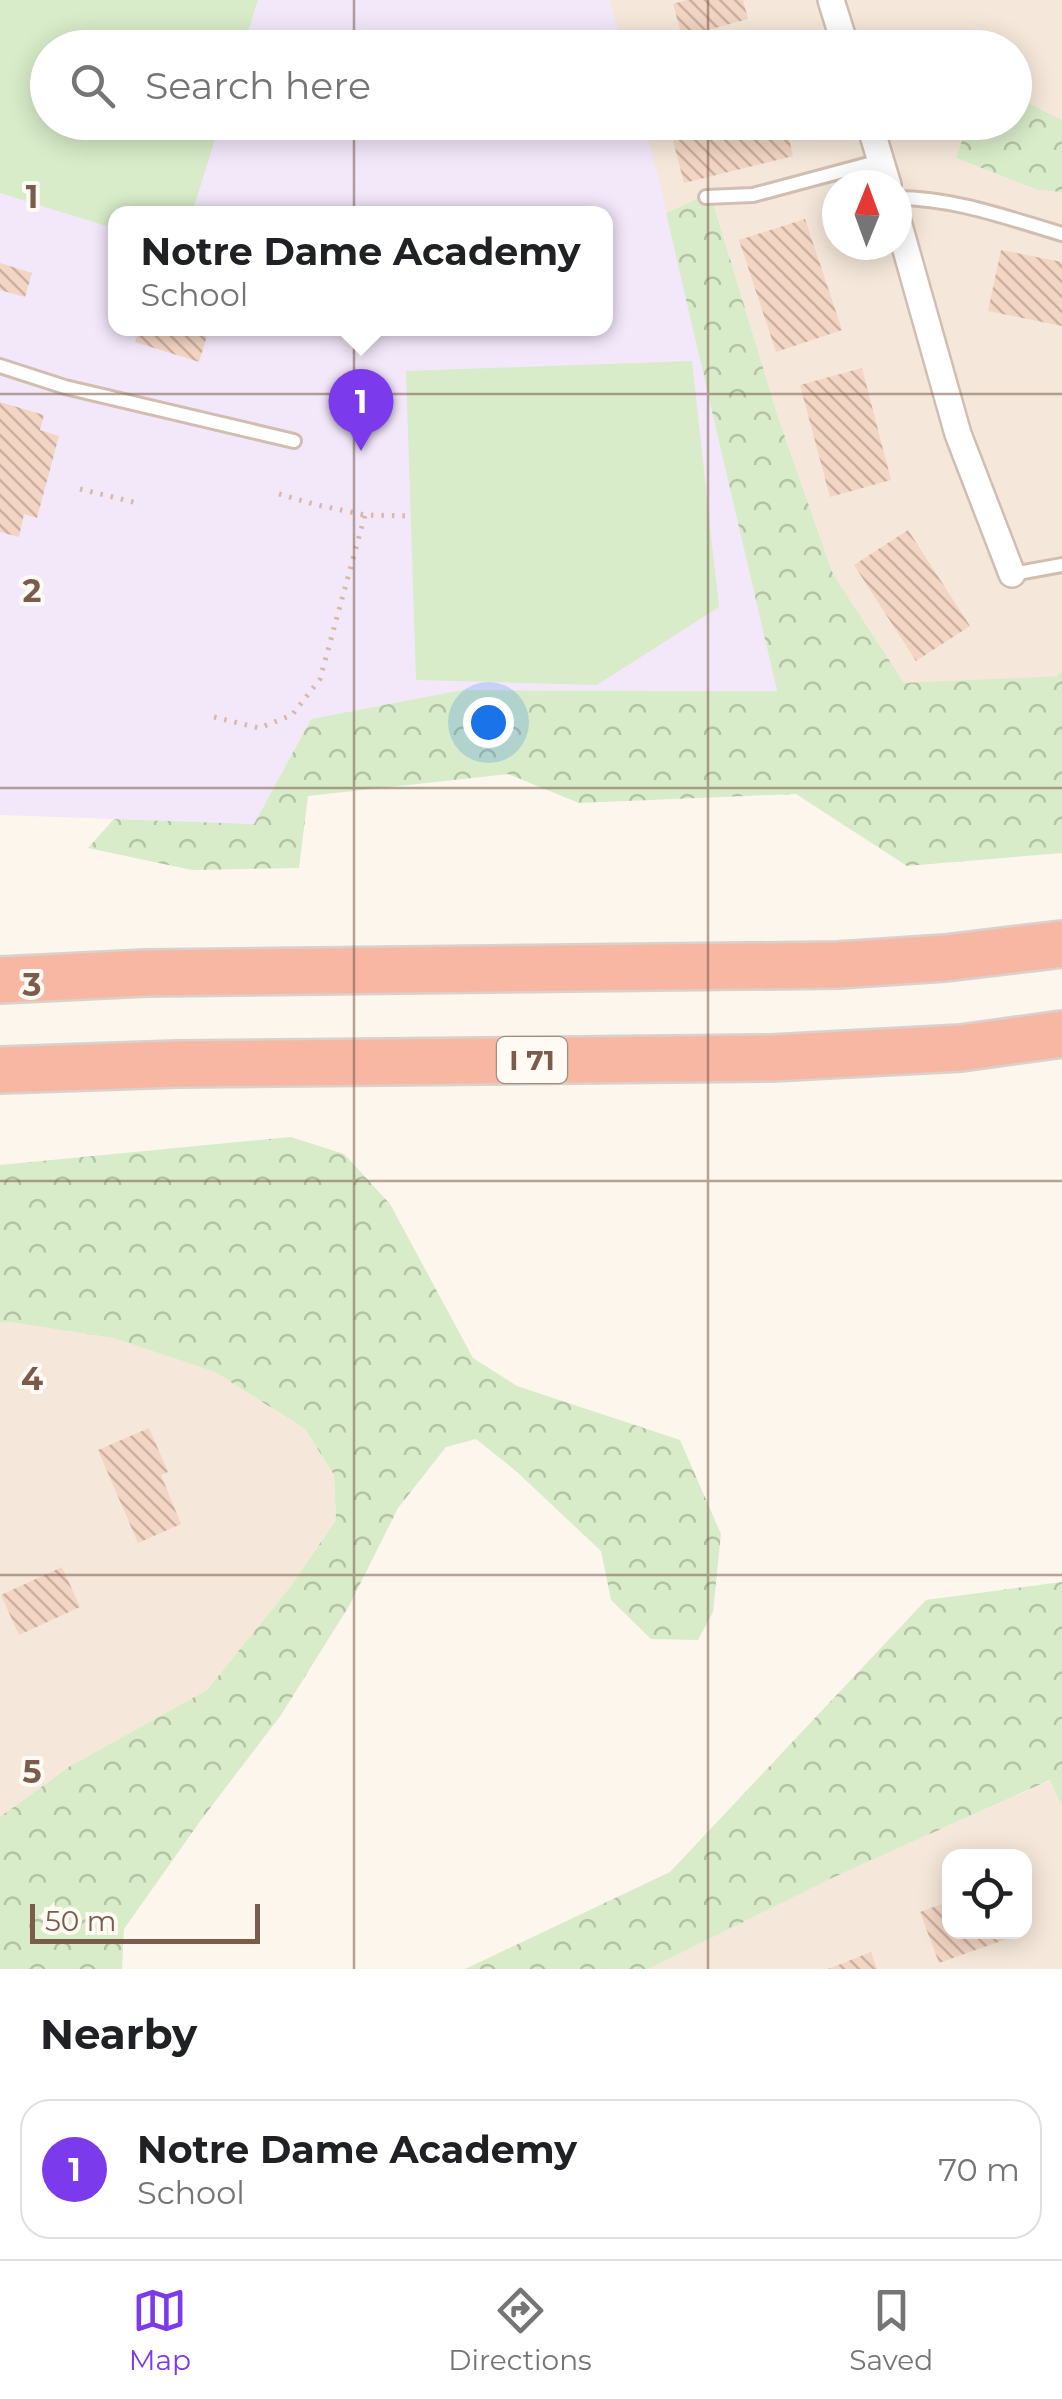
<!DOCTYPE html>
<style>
:root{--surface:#fff;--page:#f6f6f6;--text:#202124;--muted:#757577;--line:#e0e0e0;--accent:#7c3aed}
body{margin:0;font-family:Montserrat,sans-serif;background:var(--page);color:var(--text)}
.controls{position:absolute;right:30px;bottom:30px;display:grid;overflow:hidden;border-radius:20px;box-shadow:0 5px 25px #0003}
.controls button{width:90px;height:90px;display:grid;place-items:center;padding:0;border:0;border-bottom:2px solid var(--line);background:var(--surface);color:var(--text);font:50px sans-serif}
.compass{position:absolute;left:822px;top:170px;width:90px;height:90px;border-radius:50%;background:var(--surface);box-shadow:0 5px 25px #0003;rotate:1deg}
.scale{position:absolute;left:30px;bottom:25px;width:230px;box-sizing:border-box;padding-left:10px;border:5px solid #7a5c4d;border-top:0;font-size:28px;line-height:35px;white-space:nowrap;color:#7a5c4d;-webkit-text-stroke:8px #fffaf3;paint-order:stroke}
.you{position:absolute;left:488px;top:722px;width:35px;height:35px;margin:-25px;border:8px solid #fff;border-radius:50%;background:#1a73e8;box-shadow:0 0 0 15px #1a73e833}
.badge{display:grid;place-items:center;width:65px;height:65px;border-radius:50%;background:var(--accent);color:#fff;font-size:32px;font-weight:700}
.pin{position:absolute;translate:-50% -82px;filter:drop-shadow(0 2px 5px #0008)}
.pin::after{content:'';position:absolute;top:52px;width:35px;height:30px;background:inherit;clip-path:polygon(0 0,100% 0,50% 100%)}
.popup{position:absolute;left:108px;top:206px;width:505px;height:130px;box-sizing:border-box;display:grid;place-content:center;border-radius:20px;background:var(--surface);filter:drop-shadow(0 2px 8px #0005);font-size:32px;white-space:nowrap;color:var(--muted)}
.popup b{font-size:38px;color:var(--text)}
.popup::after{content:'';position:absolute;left:50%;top:100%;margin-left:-20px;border:20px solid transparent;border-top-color:var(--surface)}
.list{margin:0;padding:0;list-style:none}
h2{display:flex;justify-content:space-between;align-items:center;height:130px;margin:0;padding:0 40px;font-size:42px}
h2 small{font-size:32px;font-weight:400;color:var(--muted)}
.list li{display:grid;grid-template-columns:65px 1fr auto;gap:30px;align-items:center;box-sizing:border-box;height:140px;margin:0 20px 20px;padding:0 20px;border:2px solid var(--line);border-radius:30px}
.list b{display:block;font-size:38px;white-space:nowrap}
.list p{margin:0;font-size:32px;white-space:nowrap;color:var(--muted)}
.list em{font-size:32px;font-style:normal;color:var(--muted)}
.icon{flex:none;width:55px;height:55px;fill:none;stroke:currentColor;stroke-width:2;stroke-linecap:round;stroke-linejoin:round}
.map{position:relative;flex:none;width:1062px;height:1969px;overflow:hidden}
.search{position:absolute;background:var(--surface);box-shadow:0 5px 25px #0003;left:30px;right:30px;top:30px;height:110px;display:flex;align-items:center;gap:25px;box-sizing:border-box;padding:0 35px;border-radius:55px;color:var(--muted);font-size:38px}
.sheet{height:290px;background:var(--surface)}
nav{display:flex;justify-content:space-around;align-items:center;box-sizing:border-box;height:140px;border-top:2px solid var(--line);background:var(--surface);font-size:28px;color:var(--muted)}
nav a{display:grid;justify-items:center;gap:5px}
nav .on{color:var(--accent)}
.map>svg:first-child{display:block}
.residential{fill:#f5e8da;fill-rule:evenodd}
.education{fill:#f3e8fa;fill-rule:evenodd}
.forest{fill:url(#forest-crowns)}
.pitch{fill:#d8ecc9}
.building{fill:url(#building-back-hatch)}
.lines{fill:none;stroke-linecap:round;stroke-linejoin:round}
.service-casing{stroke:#d1beb0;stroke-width:18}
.minor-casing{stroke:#d1beb0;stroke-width:30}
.motorway-casing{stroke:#dad1cd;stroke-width:50}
.path{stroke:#d9b8a5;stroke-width:5;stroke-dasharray:2.5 8;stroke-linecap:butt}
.service{stroke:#fff;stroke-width:12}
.minor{stroke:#fff;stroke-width:25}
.motorway{stroke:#f7b7a3;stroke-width:45}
.grid{fill:none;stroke:#7a5c4d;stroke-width:2.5;stroke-opacity:0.55}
.labels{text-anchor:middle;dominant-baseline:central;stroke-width:8;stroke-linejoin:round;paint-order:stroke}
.shield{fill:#fffaf3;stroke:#a28b7f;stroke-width:2.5}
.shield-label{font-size:28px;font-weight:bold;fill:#7a5c4d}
.grid-label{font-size:32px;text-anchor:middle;font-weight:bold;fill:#7a5c4d;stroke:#fffaf3;stroke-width:8;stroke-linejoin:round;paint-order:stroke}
</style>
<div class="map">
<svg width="1062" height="1969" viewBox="0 0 1062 1969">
<defs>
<pattern id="forest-crowns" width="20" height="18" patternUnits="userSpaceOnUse" patternTransform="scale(2.5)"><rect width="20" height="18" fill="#d8ecc9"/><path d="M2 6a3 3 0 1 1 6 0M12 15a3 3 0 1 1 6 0" fill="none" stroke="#b4c2a5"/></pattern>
<pattern id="building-back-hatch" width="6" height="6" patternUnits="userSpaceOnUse" patternTransform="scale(2.5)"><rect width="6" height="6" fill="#f3d5c3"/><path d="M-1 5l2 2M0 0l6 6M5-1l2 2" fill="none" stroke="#cab0a1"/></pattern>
</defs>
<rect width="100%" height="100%" fill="#fdf6ec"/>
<!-- residential -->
<path class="residential" d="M609,0H1062V120L1015,96L1014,48L622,47Z
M643,123H968L956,158L1038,190L1062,192V671L1058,676L904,684L833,574L779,420L710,193L666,213ZM837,185H897V245H837Z
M9,1322L113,1338L215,1372L305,1429L334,1475L336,1520L290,1587L207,1690L70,1766L0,1817V1323Z
M1051,1780L1062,1806V1969H649L832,1878ZM950,1856H1024V1932H950Z"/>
<!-- education -->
<path class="education" d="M0,0H609L622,47L48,48V122L643,123L657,171L777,691L462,690L311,719L254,824L0,815ZM116,214H606V328H116Z"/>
<!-- forest -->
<path class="forest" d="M1015,96L1062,120V192L1038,190L956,158L968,123L1014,122Z
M710,193L779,420L833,574L904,683L1057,676L1062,671V853L907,866L796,794L579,803L508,774L308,796L299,868L192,870L88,848L114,819L254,824L311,719L462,690L777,691L666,213Z
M291,1137L344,1154L390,1204L473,1358L517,1386L680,1440L721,1534L713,1612L698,1640L651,1639L611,1600L601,1551L517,1472L476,1439L446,1447L398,1508L349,1606L281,1715L201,1820L124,1929L122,1969H0V1817L70,1766L207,1690L290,1587L336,1520L334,1475L305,1429L215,1372L113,1338L9,1322L0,1323V1165Z
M1062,1582V1806L1050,1780L832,1878L649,1969H465L670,1872L926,1600Z"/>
<!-- pitch -->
<path class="pitch" d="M0,0H258L243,47L48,48V122L220,123L192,213L116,214V229L0,193Z
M692,361L719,607L597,685L416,680L406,371Z"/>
<!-- building -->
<path class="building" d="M687,0H743L748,19L682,37L673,4Z
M678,122H785L793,156L684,183L669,125Z
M805,219L842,330L776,352L739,240Z
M1001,250L1062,262V326L988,311Z
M0,263L32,273L25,297L0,290Z
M140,328H182L207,336L199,362L135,342Z
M862,368L891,480L830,497L800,385Z
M0,402L44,415L40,430L59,436L37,518L24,514L19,537L0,532Z
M908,530L970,626L916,661L854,565Z
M149,1428L168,1472L161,1475L181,1524L138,1543L98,1450Z
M62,1567L80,1607L19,1635L1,1595Z
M950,1901V1932H1011L1012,1937L939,1963L920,1912Z
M871,1952L877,1969H828Z"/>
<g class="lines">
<!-- service casing -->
<g class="service-casing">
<path id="service" d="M706,197L753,195L880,161
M897,198C954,198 1008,218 1062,234
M0,366L65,387L294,441
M1012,574L1062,565"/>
</g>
<!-- minor casing -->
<g class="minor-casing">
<path id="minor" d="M831,0L846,48
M869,122L888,185
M897,218L958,434L1012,574"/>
</g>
<!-- motorway casing -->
<g class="motorway-casing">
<path id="motorway" d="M0,980L146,973L838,965L945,958L1062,944
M0,1070L177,1064L771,1058L961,1048L1062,1034"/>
</g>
<!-- path -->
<path class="path" d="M80,489L137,503
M279,494L317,505L365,515L411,516
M214,717L259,728L292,715L320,679L365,515"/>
<!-- service -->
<use href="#service" class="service"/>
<!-- minor -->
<use href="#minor" class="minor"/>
<!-- motorway -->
<use href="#motorway" class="motorway"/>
</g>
<!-- grid -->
<path class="grid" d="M354,0V48M708,0V48M354,122V1969M708,122V1969M0,394H1062M0,788H1062M0,1181H1062M0,1575H1062"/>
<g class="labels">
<!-- shield labels -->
<rect class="shield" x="497" y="1037" width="70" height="46" rx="8"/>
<g class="shield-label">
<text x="532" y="1060">I 71</text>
</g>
</g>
<g class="grid-label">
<text x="32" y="208">1</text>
<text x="32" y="602">2</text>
<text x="32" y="996">3</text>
<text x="32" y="1390">4</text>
<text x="32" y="1783">5</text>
</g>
</svg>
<div class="controls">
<button><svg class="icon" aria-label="locate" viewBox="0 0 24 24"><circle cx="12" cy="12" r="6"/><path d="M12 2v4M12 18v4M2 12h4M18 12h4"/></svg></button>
</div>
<svg class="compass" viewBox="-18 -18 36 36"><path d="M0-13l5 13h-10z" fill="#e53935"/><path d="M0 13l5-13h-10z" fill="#757577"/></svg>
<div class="scale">50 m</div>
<div class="you"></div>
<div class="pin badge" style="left:361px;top:451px">1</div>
<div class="popup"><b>Notre Dame Academy</b>School</div>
<div class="search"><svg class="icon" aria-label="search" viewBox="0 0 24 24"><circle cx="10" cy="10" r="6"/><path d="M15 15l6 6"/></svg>Search here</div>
</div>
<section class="sheet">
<h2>Nearby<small></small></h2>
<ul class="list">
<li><span class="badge">1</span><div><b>Notre Dame Academy</b><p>School</p></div><em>70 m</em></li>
</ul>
</section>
<nav>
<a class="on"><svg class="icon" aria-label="map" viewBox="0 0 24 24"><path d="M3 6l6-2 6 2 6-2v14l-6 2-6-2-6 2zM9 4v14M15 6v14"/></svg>Map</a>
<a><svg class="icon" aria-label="directions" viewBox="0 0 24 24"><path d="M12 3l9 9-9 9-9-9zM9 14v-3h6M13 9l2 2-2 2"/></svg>Directions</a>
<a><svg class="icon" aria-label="saved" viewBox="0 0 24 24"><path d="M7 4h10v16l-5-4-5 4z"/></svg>Saved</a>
</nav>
